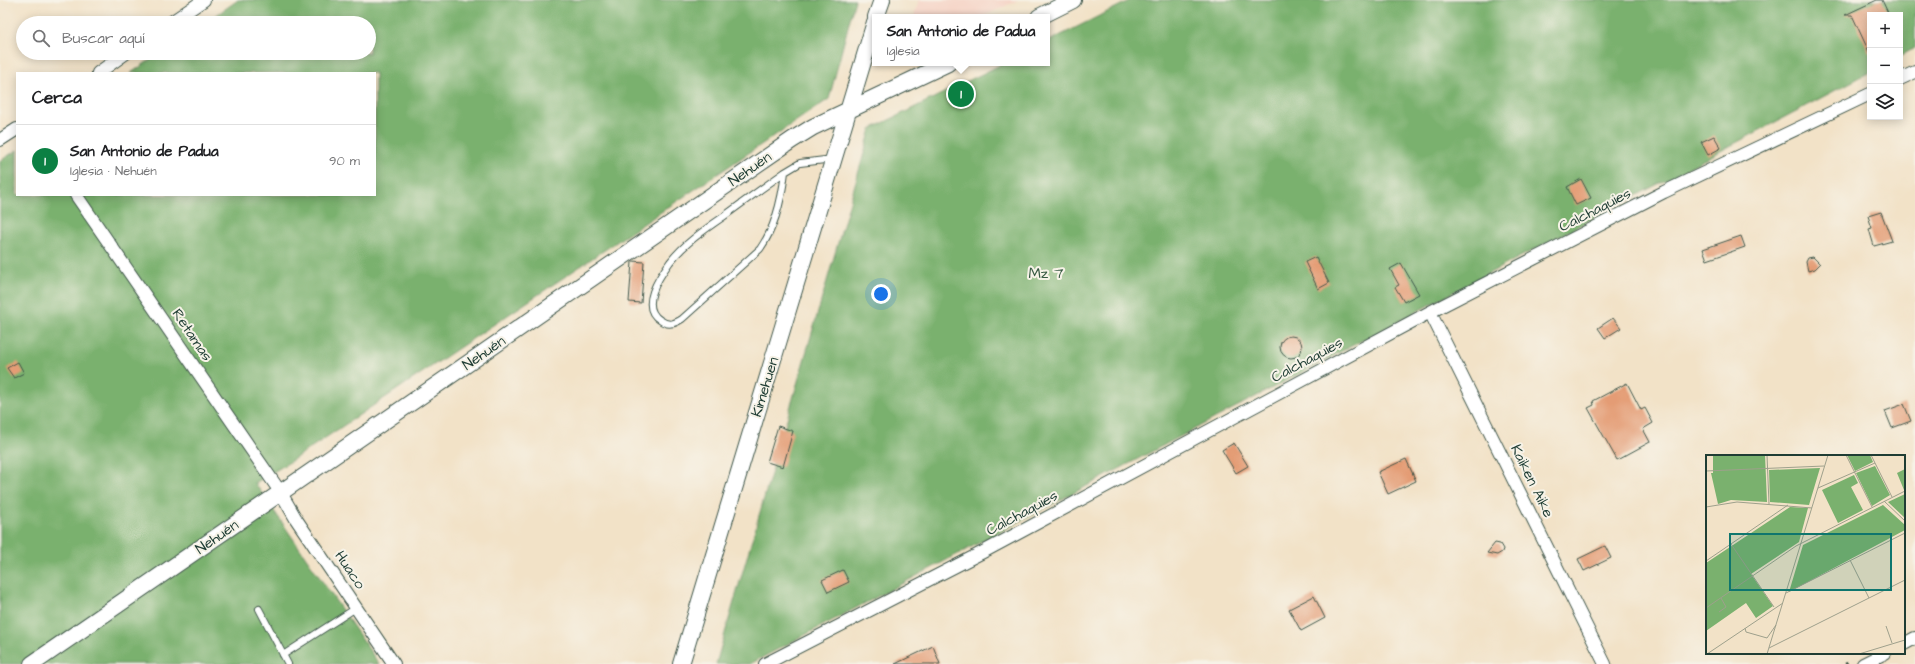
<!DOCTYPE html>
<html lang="es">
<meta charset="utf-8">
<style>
:root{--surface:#fff;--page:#f2f2f2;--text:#202124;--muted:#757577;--line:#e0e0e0;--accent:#0b8043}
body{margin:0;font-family:"Architects Daughter",sans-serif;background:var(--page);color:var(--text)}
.controls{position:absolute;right:12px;top:12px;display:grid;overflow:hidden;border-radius:0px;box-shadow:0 2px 10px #0003}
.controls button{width:36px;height:36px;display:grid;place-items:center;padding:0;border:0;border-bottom:1px solid var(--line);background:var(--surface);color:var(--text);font:20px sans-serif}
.you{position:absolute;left:881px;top:294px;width:14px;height:14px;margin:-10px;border:3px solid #fff;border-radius:50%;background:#1a73e8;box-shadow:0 0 0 6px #1a73e833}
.badge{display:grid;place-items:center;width:26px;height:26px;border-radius:50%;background:var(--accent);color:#fff;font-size:13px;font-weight:700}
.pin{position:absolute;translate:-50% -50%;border:2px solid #fff;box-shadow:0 1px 4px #0006}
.popup{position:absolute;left:872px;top:14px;width:178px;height:52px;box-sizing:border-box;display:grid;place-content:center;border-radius:0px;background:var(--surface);filter:drop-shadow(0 1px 3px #0005);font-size:13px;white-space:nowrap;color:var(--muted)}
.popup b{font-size:15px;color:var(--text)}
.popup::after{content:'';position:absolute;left:50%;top:100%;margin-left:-8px;border:8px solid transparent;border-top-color:var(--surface)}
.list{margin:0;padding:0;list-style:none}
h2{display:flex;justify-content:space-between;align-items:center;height:52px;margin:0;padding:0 16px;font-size:17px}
h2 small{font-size:13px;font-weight:400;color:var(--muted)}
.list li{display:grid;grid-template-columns:26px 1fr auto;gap:12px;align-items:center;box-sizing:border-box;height:72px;padding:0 16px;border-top:1px solid var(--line)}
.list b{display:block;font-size:15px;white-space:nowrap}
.list p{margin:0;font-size:13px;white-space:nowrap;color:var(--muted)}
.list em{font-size:13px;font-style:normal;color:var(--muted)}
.icon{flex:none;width:22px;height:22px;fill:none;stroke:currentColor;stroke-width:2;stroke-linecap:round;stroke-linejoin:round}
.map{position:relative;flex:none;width:1915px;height:664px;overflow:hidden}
.search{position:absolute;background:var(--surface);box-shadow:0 2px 10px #0003;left:16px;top:16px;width:360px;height:44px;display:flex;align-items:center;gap:10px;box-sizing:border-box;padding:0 14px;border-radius:22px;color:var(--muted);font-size:15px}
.panel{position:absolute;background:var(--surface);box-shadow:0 2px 10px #0003;left:16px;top:72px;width:360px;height:124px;border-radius:0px}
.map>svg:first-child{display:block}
.built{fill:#f6d2c4}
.forest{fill:#7ab16e;stroke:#4c7751}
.building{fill:#e49c75}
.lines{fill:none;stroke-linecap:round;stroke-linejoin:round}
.service-casing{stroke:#3f564a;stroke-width:8}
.minor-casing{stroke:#3f564a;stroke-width:14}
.tertiary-casing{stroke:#3f564a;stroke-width:18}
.path{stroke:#3f564a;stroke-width:2.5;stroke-dasharray:3 3;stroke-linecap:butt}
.service{stroke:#fff;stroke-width:6}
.minor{stroke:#fff;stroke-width:12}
.tertiary{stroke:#fff;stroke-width:16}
.labels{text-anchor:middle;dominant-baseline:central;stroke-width:4;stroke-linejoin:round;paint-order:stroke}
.street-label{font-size:15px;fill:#1f3d34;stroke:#f7f3e8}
.park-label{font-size:15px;fill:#375a43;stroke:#f7f3e8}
.inset-road{fill:none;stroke:#9ea08c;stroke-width:1}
.view{fill:#0f766e;fill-opacity:0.15;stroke:#0f766e;stroke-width:2}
.inset-edge{fill:none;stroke:#1f3d34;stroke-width:2}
</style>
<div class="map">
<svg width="1915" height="664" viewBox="0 0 1915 664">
<rect width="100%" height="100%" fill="#f7f3e8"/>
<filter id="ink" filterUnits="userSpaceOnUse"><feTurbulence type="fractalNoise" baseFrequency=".025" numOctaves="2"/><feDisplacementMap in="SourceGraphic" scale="8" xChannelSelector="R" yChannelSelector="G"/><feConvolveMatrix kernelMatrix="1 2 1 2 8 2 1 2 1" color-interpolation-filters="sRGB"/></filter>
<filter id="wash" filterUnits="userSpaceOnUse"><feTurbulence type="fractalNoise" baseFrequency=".012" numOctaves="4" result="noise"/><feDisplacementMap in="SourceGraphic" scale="16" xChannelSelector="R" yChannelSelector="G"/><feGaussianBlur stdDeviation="0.9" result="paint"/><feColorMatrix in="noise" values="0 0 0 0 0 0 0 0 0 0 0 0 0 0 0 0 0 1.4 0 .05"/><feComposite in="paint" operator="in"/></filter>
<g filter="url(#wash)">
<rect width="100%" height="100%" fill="#f2e2c7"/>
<!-- built -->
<path class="built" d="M919,0H1018L982,17H914Z"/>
<!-- forest -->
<path class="forest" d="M238,0H855L829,99L288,463L255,483L379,664H0V161L17,150V195H375V73H131L160,53H369V23H205Z
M1131,0H1915V48L1900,56V15H1870V72L750,664H716L871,129L1004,63H1047V42Z"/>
<g id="blocks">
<!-- building -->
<path class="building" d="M1877,0H1882L1889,15H1870V54L1852,15H1845Z
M1714,136L1721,148L1708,155L1701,142Z
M1581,179L1591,198L1576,205L1567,187Z
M1881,212L1892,241L1874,246L1869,229L1872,228L1868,216Z
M1741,236L1745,247L1707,260L1703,249Z
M1316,257L1329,283L1318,289L1305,262Z
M1813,257L1820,264L1815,269L1808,271L1806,262L1808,258Z
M633,261L644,262L641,303L629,302L632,262Z
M1401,263L1419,294L1404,302L1395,287L1399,285L1390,269Z
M1613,318L1621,328L1605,338L1598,328Z
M1280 347a11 11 0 1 1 22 0a11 11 0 1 1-22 0Z
M18,362L24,373L14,378L7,368Z
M1627,383L1641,410L1645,408L1653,423L1643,429L1650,442L1617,460L1588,408L1594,405L1593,401Z
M1904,404L1911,421L1892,428L1885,411Z
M778,426L793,431L783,467L767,462Z
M1234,443L1248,466L1236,473L1222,450Z
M1406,459L1416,481L1388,494L1378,472Z
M1495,543L1500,544L1503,549L1502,552L1497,555L1487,553Z
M1605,546L1611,558L1584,571L1578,559Z
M843,570L849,582L828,592L822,580Z
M1314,596L1325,618L1301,631L1289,609Z
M933,646L940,664H895Z"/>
</g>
</g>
<g filter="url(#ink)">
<use href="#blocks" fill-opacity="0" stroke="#3f564a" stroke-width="1"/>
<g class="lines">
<!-- service casing -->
<g class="service-casing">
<path id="service" d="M785,172C782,198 775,228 760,249L682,319C674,324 668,326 660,320C639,307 659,277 670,262C684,244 704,230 723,217C743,202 764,187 785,172L800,163L833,159
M259,609L288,664
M283,655L356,608"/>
</g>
<!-- minor casing -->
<g class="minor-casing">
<path id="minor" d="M170,23L204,0
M98,73L126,53
M1900,79L1915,72
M0,140L17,129
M76,195L281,493L296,519L394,664
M1430,312L1605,664
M1904,644L1915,638
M765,664L983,552L1430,312L1664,192L1870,94
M1863,664L1885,653"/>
</g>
<!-- tertiary casing -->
<g class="tertiary-casing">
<path id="tertiary" d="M876,17L882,0
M1039,17L1073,0
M32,664L792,140L813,127L948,63
M681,664L875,22"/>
</g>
<!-- path -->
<path class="path" d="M1845,664L1850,662"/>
<!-- service -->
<use href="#service" class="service"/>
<!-- minor -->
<use href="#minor" class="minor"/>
<!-- tertiary -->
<use href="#tertiary" class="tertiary"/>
</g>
</g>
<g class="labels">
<!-- street labels -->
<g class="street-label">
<text transform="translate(750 169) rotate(-35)">Nehuén</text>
<text transform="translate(1595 210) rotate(-27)">Calchaquies</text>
<text transform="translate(192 335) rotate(56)">Retamas</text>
<text transform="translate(484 353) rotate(-35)">Nehuén</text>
<text transform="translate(1307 360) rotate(-28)">Calchaquies</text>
<text transform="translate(765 387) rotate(-73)">Kimehuen</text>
<text transform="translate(1532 481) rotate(64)">Kaiken Aike</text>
<text transform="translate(1022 513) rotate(-28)">Calchaquies</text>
<text transform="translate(217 537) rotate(-35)">Nehuén</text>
<text transform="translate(350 570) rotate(56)">Huaco</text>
</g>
<!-- park labels -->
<g class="park-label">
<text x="1046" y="273">Mz 7</text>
</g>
</g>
<!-- overview -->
<g transform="translate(1706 455)">
<rect width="199" height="199" fill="#f2e2c7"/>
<path d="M7,0H59L61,47L25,45L12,49L5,18H7ZM141,0H164L167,7L149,16ZM169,11L184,40L166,51L150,18ZM114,13L103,50L64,47L63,15ZM199,14V35H198L191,18ZM148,20L152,28L145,32L157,55L132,68L116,35ZM199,39V63L182,47ZM177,50L199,70V75L83,137L97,90ZM84,52L102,53L93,87L45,119L67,151L50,163L40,148L0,176V108Z" fill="#7ab16e"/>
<path class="inset-road" d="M61,0L63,49M140,0L166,52M165,0L186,42M0,16L118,11M112,33L169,8M178,46L199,66M0,52L31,47L106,53M25,89L68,152M144,105L163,143M0,106L82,50M80,138L199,78M0,153L90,91L199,36M13,157L20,152L15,143M180,171L186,188M39,173L40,177L61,183L70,170M63,193L199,125M1,199L77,148M61,199L122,0M153,199L199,185"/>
<path class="view" d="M24,79H185V135H24Z"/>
<rect width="199" height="199" class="inset-edge"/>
</g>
</svg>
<div class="controls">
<button>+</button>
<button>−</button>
<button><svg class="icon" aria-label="layers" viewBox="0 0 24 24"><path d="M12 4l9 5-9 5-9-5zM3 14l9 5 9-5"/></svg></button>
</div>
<div class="you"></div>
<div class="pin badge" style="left:961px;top:94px">1</div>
<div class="popup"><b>San Antonio de Padua</b>Iglesia</div>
<div class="search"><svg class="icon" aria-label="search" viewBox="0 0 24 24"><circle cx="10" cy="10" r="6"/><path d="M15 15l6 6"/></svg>Buscar aquí</div>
<section class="panel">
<h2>Cerca<small></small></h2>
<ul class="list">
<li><span class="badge">1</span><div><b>San Antonio de Padua</b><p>Iglesia · Nehuén</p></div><em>90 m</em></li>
</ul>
</section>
</div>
